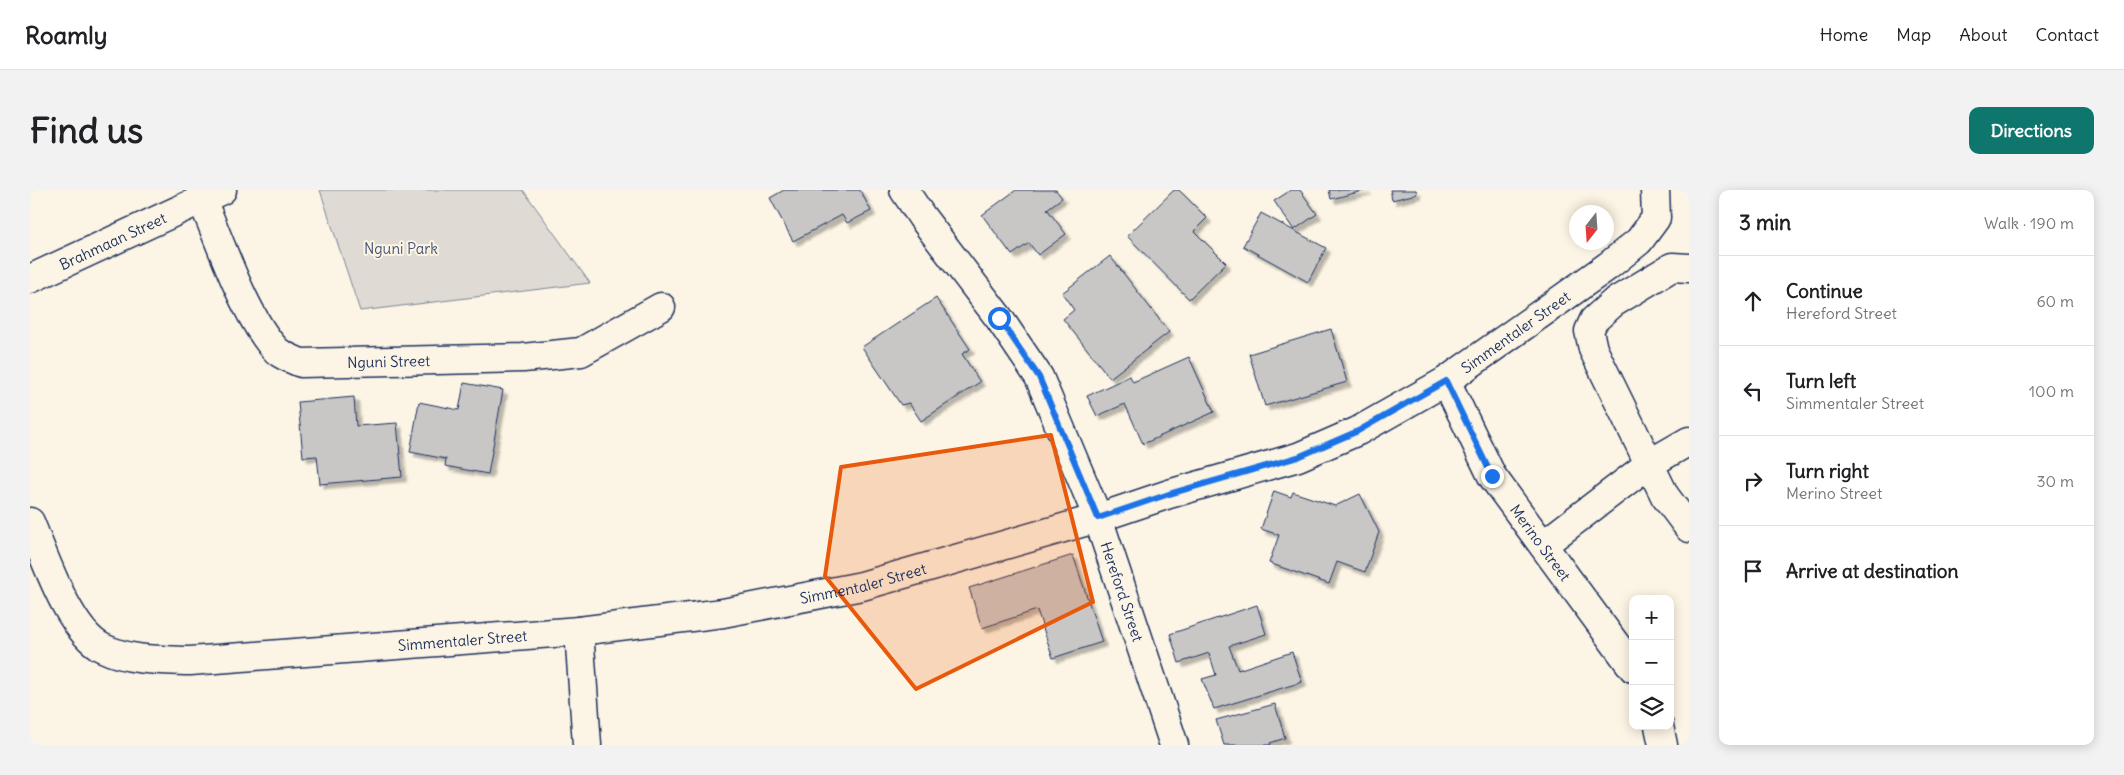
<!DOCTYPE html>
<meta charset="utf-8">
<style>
:root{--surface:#fff;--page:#f2f2f2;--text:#202124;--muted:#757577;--line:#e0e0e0;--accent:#0f766e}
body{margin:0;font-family:Delius,sans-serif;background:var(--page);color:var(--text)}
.controls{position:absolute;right:15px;bottom:15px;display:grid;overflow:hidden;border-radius:10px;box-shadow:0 2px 12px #0003}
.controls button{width:45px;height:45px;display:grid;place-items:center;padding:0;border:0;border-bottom:1px solid var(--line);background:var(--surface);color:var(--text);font:25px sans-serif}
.compass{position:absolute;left:1539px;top:15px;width:45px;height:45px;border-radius:50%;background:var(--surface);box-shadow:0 2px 12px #0003;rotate:197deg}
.stop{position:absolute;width:15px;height:15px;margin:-11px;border:4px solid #1a73e8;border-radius:50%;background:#fff}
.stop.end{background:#1a73e8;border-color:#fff;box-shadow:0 1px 5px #0008}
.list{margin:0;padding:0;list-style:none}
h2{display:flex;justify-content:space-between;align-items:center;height:65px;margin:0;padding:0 20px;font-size:21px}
h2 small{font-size:16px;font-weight:400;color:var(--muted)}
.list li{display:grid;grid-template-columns:32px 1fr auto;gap:15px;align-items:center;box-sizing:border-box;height:90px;padding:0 20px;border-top:1px solid var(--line)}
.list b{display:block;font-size:19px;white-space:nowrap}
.list p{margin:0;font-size:16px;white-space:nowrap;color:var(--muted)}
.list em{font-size:16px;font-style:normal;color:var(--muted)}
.icon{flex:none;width:28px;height:28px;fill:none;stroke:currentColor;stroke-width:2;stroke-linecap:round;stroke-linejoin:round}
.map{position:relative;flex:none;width:1659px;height:555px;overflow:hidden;border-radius:10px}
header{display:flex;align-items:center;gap:30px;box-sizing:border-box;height:70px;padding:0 25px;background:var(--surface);border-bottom:1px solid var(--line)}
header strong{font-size:24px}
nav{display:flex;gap:28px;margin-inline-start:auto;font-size:18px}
.intro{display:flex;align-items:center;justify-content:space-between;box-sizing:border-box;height:120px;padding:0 30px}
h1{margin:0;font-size:35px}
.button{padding:12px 22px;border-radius:10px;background:var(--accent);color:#fff;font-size:18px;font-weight:700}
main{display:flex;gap:30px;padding:0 30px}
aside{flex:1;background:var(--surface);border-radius:10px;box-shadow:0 2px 12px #0003}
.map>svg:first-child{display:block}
.green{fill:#dfdbd4;stroke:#7d8599}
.building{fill:#c8c7c6;stroke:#1b2f5e;filter:url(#shadow)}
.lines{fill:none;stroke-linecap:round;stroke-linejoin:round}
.minor-casing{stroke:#1b2f5e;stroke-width:31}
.minor{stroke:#fcf5e5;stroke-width:28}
.route{stroke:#1a73e8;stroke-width:6}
.marked{fill:#e8590c;fill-opacity:0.2;stroke:#e8590c;stroke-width:4;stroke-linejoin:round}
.labels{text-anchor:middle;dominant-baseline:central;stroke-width:4;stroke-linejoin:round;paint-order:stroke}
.street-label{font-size:15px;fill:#1b2f5e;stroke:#fcf5e5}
.park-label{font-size:15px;fill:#425176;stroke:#fcf5e5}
</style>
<header>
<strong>Roamly</strong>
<nav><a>Home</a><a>Map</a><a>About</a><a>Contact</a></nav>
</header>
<div class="intro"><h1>Find us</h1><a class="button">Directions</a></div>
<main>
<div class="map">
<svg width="1659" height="555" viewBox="0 0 1659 555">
<defs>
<filter id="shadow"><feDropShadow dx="4.5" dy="4.5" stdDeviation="1" flood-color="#0004"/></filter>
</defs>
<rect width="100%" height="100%" fill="#fcf5e5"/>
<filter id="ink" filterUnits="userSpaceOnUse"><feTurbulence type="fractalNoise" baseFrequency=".02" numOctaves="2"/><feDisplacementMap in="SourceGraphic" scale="10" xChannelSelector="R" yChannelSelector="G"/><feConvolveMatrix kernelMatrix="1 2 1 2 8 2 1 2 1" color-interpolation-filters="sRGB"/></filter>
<g filter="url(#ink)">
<!-- green -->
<path class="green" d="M290,0H493L560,93L330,121Z"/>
<!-- building -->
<path class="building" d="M754,0H830L841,21L817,33L812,25L763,51L740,8Z
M986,0H1026L1032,8L1017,19L1036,44L1008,65L999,53L982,65L952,25Z
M1144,0H1149L1177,28L1164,41L1196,73L1159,109L1097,46Z
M1261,0H1270L1287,24L1264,40L1244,11Z
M1299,0H1337L1301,9Z
M1360,0H1386L1387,4L1362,10Z
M1231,23L1296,58L1278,92L1213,56Z
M1080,66L1139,142L1080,188L1033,129L1044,120L1032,103Z
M906,108L940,159L932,164L950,192L891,231L879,213L871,215L832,157Z
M1301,139L1317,192L1235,216L1219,164Z
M1159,167L1184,222L1113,254L1095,214L1067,226L1057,206L1100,186L1103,192Z
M434,193L473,200L458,284L415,276L416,269L380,262L389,212L429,220Z
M324,207L326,236L367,233L372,287L290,294L287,266L273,267L268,212Z
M1244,301L1261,307L1263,302L1305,316L1330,304L1349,342L1335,382L1307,372L1299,394L1239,373L1249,345L1231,339Z
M1043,365L1072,452L1023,468L1007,420L952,438L939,398Z
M1227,415L1236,444L1199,456L1208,480L1262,462L1272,492L1184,519L1172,489L1186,485L1179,463L1149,473L1140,444Z
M1245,514L1255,548L1240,553L1241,555H1194L1186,530Z"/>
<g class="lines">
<!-- minor casing -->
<g class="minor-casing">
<g id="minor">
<path id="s1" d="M874,0L892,27L969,128L1009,187L1068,328L1144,555"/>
<path id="s2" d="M172,10C191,53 215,128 247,161C253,166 264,170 271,173L493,168L551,162L631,117"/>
<path d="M1659,78L1642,77L1583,113L1564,130L1559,141L1563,159L1635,306L1659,338"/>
<path id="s3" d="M0,89L192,0"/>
<path id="s4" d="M1416,191L1462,286L1603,478"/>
<path id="s5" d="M0,332C14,365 39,442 73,458C100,471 131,470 160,471L549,441L693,423L832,396L1068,328L1139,304L1268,267L1328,241L1416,191L1578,76L1609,51L1626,28L1625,0"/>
<path d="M1513,355L1619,274L1659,251"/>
<path d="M549,441L557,555"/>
<path d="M1629,536L1633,555"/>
</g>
</g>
<!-- minor -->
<use href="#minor" class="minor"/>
</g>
</g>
<g class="lines" filter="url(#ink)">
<!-- route -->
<path class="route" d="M969,128L1009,187L1068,328L1139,304L1268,267L1328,241L1416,191L1462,286"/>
</g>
<!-- marked area -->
<path class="marked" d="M1021,245L1063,412L886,499L795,386L811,277Z"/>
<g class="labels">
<!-- street labels -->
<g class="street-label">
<text stroke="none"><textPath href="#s3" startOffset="91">Brahmaan Street</textPath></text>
<text stroke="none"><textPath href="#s5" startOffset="1620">Simmentaler Street</textPath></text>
<text stroke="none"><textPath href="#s2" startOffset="284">Nguni Street</textPath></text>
<text stroke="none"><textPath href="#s4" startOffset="188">Merino Street</textPath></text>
<text stroke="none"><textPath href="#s5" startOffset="915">Simmentaler Street</textPath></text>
<text stroke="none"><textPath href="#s1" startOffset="461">Hereford Street</textPath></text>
<text stroke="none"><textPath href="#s5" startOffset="510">Simmentaler Street</textPath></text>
</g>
<!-- park labels -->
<g class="park-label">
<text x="371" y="58">Nguni Park</text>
</g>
</g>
</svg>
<div class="controls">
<button>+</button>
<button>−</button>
<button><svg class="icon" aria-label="layers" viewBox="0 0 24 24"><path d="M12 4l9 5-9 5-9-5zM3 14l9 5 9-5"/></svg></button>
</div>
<svg class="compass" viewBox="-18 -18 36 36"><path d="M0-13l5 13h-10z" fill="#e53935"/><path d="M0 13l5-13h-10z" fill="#757577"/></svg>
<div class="stop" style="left:969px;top:128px"></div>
<div class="stop end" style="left:1462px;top:286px"></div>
</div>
<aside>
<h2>3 min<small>Walk · 190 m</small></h2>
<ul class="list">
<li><svg class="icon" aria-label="ahead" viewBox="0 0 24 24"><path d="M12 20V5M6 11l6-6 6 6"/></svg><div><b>Continue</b><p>Hereford Street</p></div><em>60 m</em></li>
<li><svg class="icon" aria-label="left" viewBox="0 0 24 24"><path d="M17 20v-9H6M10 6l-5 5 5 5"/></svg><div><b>Turn left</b><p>Simmentaler Street</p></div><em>100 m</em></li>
<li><svg class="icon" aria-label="right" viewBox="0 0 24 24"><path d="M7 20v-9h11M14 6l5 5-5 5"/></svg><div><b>Turn right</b><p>Merino Street</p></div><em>30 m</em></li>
<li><svg class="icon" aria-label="arrive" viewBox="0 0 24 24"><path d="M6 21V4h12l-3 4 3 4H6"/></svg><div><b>Arrive at destination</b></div></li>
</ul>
</aside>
</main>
